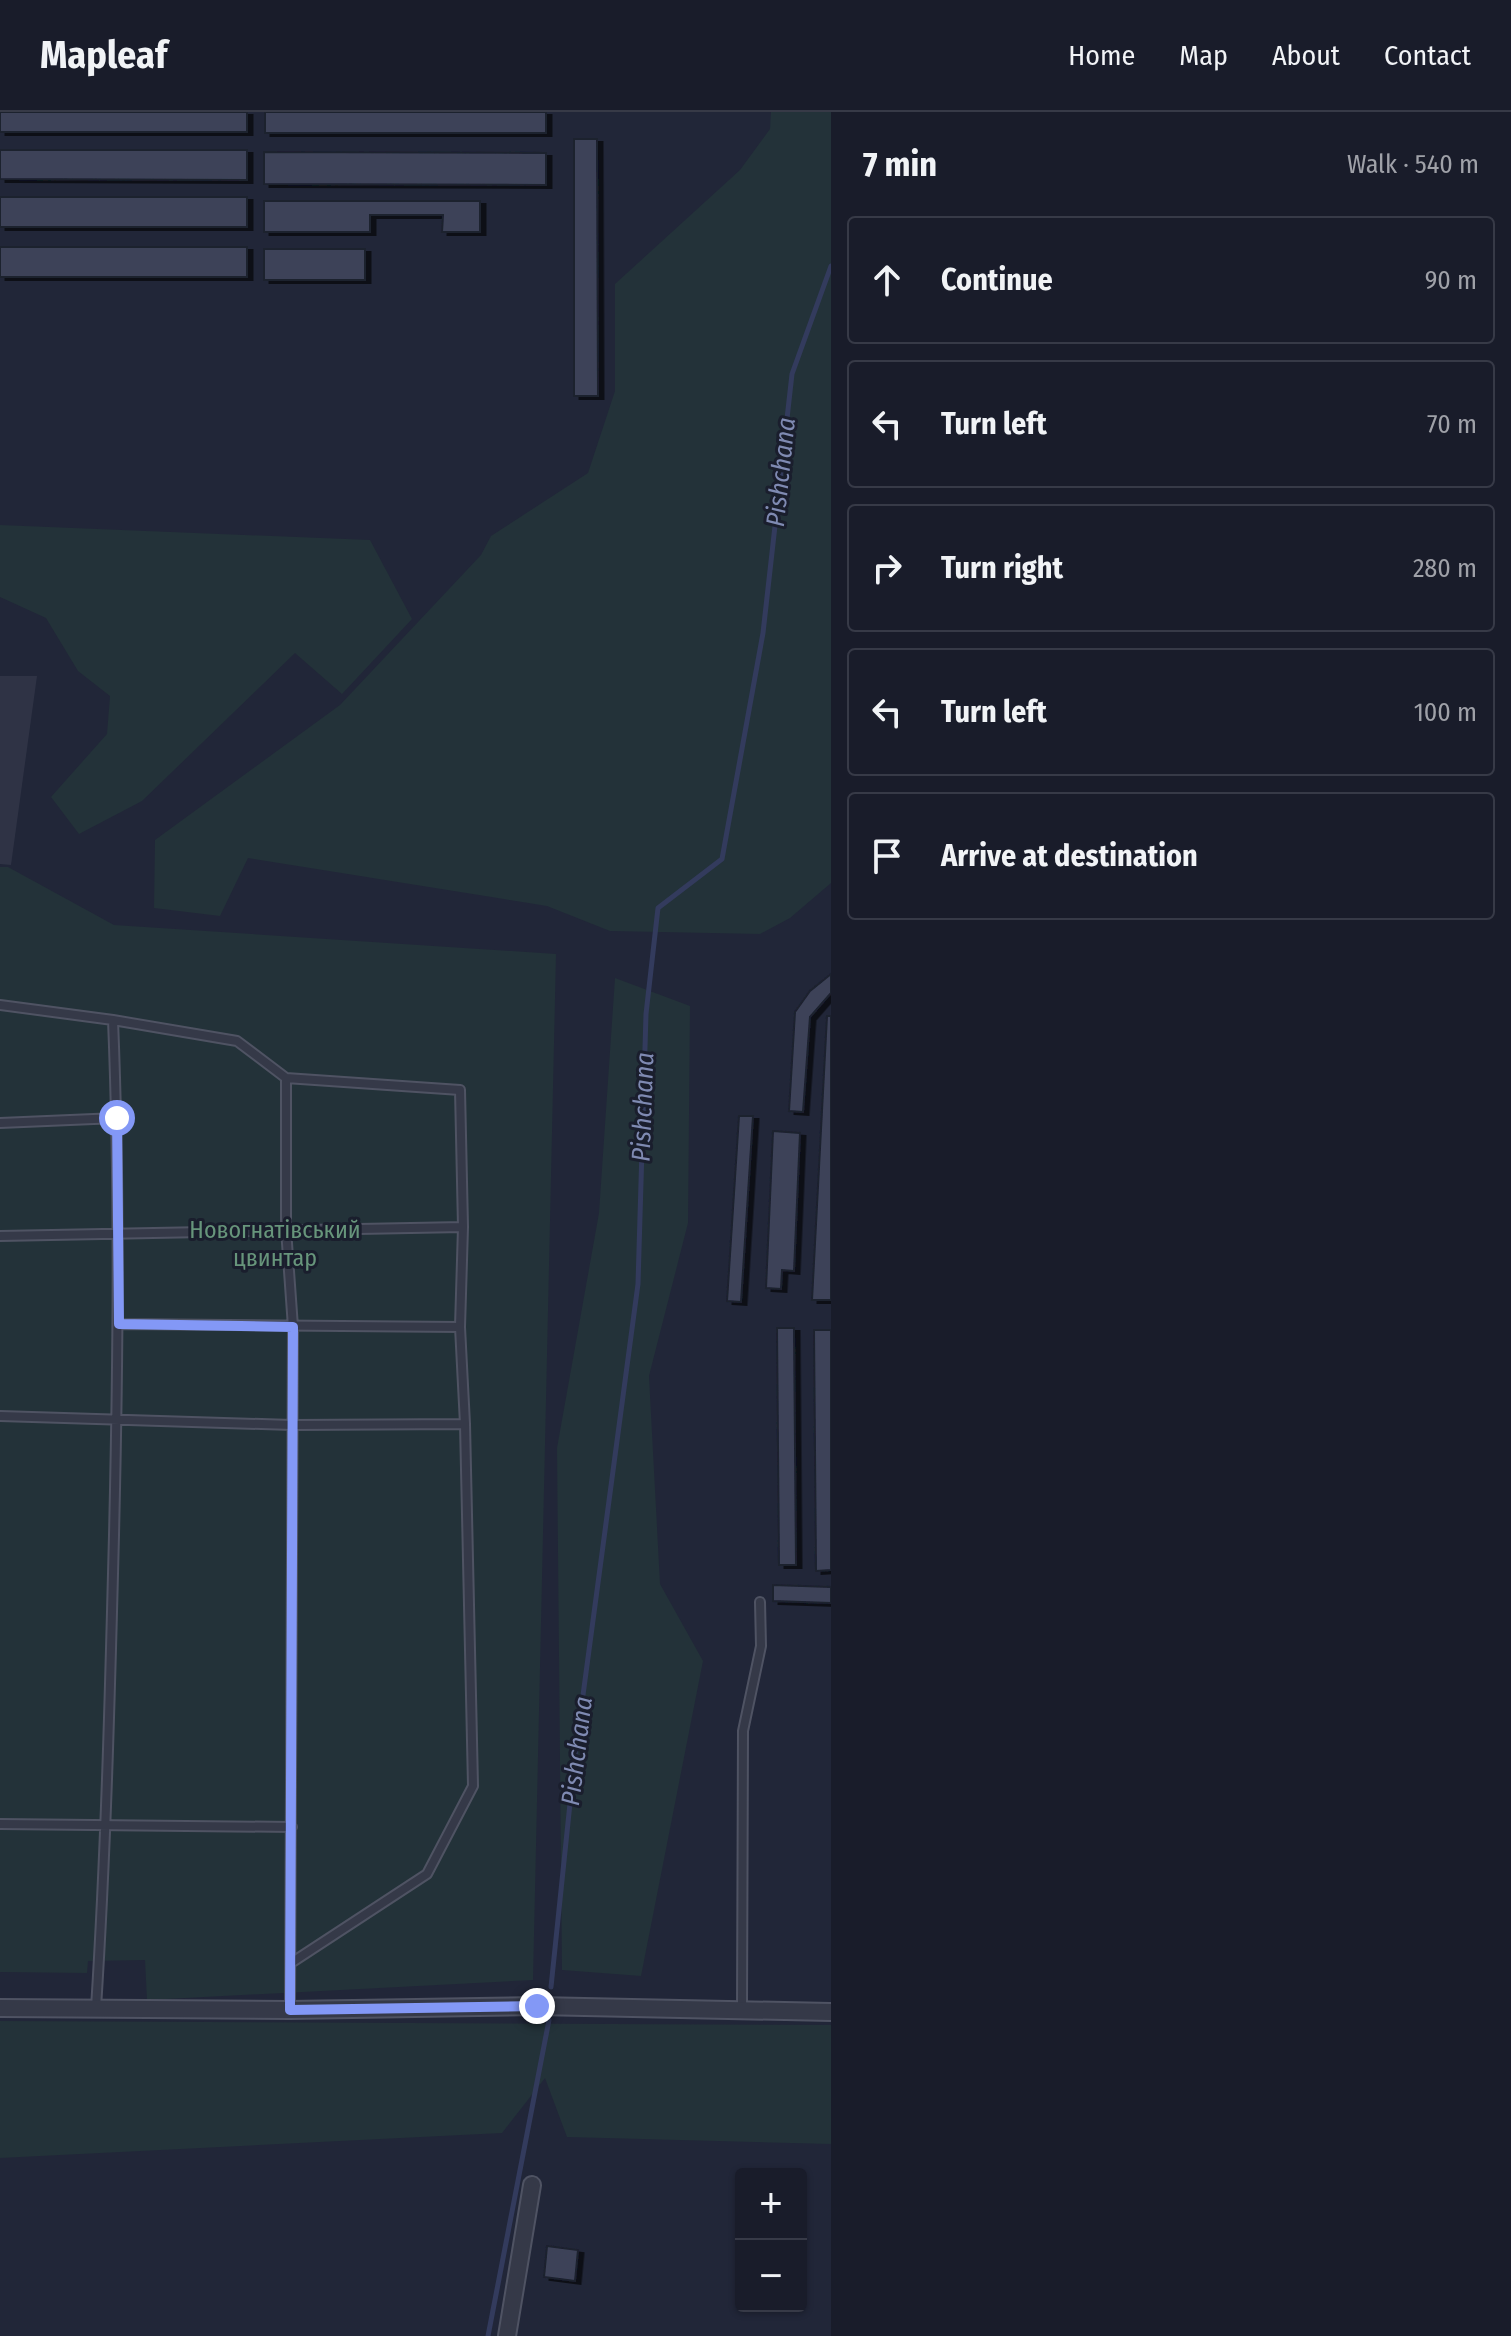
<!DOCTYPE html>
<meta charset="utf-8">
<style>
:root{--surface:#191c2a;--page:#222532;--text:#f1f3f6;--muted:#9fa1a8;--line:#373a47}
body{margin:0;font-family:"Fira Sans Condensed",sans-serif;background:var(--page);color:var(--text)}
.controls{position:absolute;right:24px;bottom:24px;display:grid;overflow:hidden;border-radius:8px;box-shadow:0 2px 6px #0004}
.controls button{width:72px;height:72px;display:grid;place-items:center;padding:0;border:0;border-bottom:2px solid var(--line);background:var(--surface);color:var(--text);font:40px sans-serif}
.stop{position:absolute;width:24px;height:24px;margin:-18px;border:6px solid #8398f6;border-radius:50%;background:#fff}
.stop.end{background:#8398f6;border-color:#fff;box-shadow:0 2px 8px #0008}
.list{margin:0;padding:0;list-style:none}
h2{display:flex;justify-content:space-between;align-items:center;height:104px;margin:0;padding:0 32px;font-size:34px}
h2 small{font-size:26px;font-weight:400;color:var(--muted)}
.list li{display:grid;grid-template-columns:52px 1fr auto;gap:24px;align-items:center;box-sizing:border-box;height:128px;margin:0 16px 16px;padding:0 16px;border:2px solid var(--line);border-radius:8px}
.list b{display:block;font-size:30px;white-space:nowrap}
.list em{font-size:26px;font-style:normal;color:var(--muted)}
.icon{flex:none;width:44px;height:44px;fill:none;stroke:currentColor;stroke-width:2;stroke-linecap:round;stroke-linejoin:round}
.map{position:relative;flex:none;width:831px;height:2224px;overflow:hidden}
header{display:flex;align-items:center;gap:48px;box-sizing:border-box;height:112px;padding:0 40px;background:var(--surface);border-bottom:2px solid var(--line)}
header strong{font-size:38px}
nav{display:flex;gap:44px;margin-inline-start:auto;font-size:28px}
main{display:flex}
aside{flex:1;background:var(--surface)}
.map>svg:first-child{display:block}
.airport{fill:#2f3345}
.green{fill:#233239}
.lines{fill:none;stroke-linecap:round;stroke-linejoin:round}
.stream{stroke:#333b5d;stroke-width:5}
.building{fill:#3d4358;stroke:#1c202f;stroke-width:2;filter:url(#shadow)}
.lane-casing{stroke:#4f5363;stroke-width:12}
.street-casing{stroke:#4f5363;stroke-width:20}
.lane{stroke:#353948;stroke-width:8}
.street{stroke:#353948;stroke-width:16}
.route{stroke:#8398f6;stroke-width:10}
.labels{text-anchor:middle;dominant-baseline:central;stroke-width:6;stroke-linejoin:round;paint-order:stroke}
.park-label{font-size:24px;fill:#67957b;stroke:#1a1e2d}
.water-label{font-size:26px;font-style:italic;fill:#7f8ab2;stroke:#1a1e2d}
</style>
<header>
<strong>Mapleaf</strong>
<nav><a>Home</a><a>Map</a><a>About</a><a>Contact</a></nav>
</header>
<main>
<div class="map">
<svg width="831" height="2224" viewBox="0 0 831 2224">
<defs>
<filter id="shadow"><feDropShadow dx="5.5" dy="3" stdDeviation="0" flood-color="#0009"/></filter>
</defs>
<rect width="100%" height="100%" fill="#212638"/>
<!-- airport -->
<path class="airport" d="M0,564H37L11,753L0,752Z"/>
<!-- green -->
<path class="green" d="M771,0H831V771L790,806L760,822L610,819L547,794L248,746L220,804L154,796L155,728L340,593L481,443L491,424L588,361L615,279V172L740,58L770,17Z
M0,413L370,428L412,507L342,582L295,541L142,689L79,722L51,685L107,622L110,584L78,559L46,506L0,485Z
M0,755H8L114,813L556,842L533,1868L147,1888L145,1848L88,1849L87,1861L0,1860Z
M615,866L690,894L688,1111L649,1264L660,1472L703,1549L641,1864L562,1858L557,1336L599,1101Z
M0,1909L831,1913V2032L567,2025L545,1966L502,2021L0,2046Z"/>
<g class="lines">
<!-- stream -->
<path class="stream" d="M551,1875L575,1643L638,1172L646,902L658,796L722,747L763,521L792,262L831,154
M488,2224L549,1908"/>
</g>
<!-- building -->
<path class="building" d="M0,0H247V20H0Z
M265,0H546V21H265Z
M574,27H597L598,284H574Z
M0,38H247V68L0,67Z
M264,40L546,41V73L264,72Z
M0,85H247V115H0Z
M264,89H480V120H442L443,103H370V120H264Z
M0,135H247V165H0Z
M264,137H365V168H264Z
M831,862V881L810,905L803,1000L789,999L795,900L810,879Z
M827,904H831V1188H812Z
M739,1004H753L741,1190L727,1189Z
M773,1019L800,1021L794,1159L782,1158L781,1177L766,1176Z
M777,1216H794L796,1453H779Z
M814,1218H831V1458L816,1459Z
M773,1473L831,1475V1491L773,1489Z
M547,2134L578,2138L575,2169L544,2165Z"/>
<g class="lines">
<!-- lane casing -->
<g class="lane-casing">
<path id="lane" d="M0,893L113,908C120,1080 118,1251 114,1423C110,1581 106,1739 96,1896
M113,908L237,929L286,966L460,978L463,1115L460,1215L465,1312L473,1674L427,1762L291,1851
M286,966V1117L293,1215L290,1897
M0,1011L117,1006
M0,1124L463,1115
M119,1212L460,1215
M0,1304L292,1313L465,1312
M0,1712L292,1715
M742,1898L743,1619L761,1534L760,1490"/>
</g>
<!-- street casing -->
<g class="street-casing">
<path id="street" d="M0,1896L290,1898L537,1894L831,1900
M507,2224L532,2073"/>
</g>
<!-- lane -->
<use href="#lane" class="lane"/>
<!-- street -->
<use href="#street" class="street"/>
</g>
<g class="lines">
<!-- route -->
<path class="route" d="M117,1006L119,1212L293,1215L290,1898L537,1894"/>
</g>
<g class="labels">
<!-- park labels -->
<g class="park-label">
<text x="275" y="1118">Новогнатівський<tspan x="275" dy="28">цвинтар</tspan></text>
</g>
<!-- water labels -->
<g class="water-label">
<text transform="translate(781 360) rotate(-84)">Pishchana</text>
<text transform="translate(643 995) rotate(-88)">Pishchana</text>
<text transform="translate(577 1639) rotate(-83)">Pishchana</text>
</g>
</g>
</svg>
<div class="controls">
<button>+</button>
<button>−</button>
</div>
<div class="stop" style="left:117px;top:1006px"></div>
<div class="stop end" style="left:537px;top:1894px"></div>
</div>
<aside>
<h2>7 min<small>Walk · 540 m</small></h2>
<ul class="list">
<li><svg class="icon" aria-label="ahead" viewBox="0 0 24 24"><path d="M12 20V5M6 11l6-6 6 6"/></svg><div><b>Continue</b></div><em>90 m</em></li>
<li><svg class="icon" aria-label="left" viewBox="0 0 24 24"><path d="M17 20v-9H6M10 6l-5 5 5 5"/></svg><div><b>Turn left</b></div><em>70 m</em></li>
<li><svg class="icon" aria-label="right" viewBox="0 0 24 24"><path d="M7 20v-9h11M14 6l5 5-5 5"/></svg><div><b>Turn right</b></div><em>280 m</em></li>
<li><svg class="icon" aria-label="left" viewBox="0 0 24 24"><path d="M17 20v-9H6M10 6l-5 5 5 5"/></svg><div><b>Turn left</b></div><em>100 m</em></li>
<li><svg class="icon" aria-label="arrive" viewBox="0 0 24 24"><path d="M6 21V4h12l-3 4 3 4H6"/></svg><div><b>Arrive at destination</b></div></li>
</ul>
</aside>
</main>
